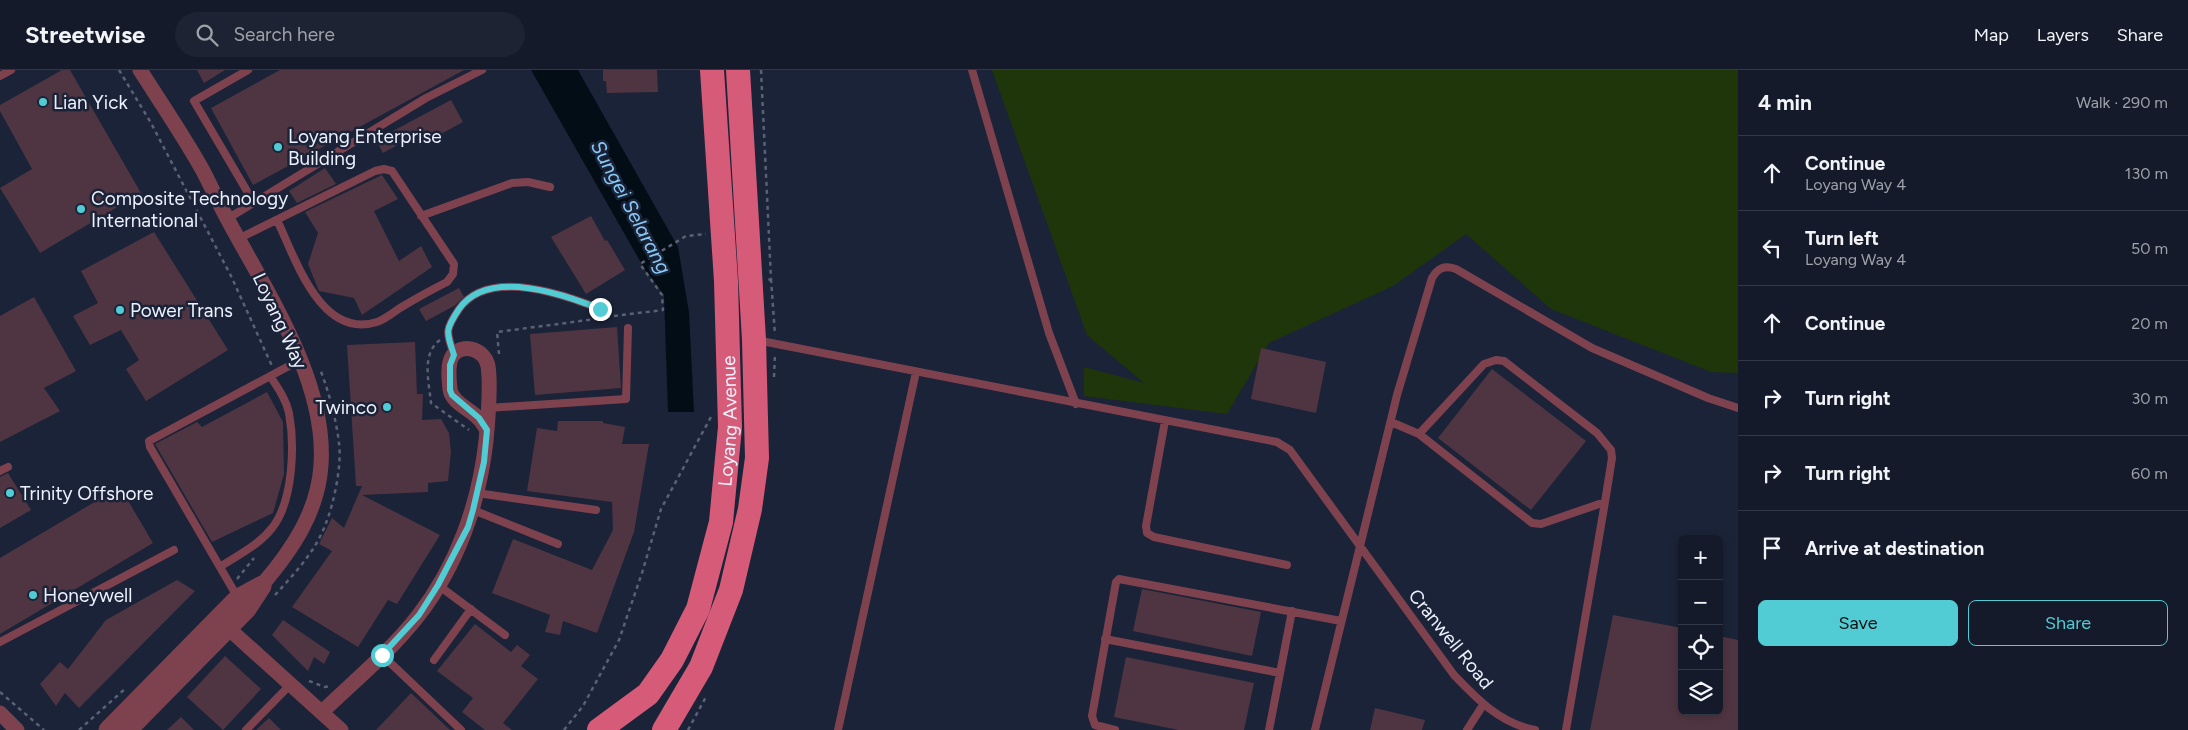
<!DOCTYPE html>
<meta charset="utf-8">
<style>
:root{--surface:#141a2a;--page:#1d2332;--text:#f1f3f6;--muted:#9da1a8;--line:#333847;--accent:#51ccd4}
body{margin:0;font-family:Figtree,sans-serif;background:var(--page);color:var(--text)}
.controls{position:absolute;right:15px;bottom:15px;display:grid;overflow:hidden;border-radius:8px;box-shadow:0 2px 8px #0003}
.controls button{width:45px;height:45px;display:grid;place-items:center;padding:0;border:0;border-bottom:1px solid var(--line);background:var(--surface);color:var(--text);font:25px sans-serif}
.stop{position:absolute;width:15px;height:15px;margin:-11px;border:4px solid #51ccd4;border-radius:50%;background:#fff}
.stop.end{background:#51ccd4;border-color:#fff;box-shadow:0 1px 5px #0008}
.list{margin:0;padding:0;list-style:none}
h2{display:flex;justify-content:space-between;align-items:center;height:65px;margin:0;padding:0 20px;font-size:21px}
h2 small{font-size:16px;font-weight:400;color:var(--muted)}
.list li{display:grid;grid-template-columns:32px 1fr auto;gap:15px;align-items:center;box-sizing:border-box;height:75px;padding:0 20px;border-top:1px solid var(--line)}
.list b{display:block;font-size:19px;white-space:nowrap}
.list p{margin:0;font-size:16px;white-space:nowrap;color:var(--muted)}
.list em{font-size:16px;font-style:normal;color:var(--muted)}
.actions{display:flex;gap:10px;padding:15px 20px}
.actions a{flex:1;padding:11px 0;border:1px solid var(--accent);border-radius:8px;text-align:center;font-size:18px;color:var(--accent)}
.actions .main{background:var(--accent);color:#111}
.icon{flex:none;width:28px;height:28px;fill:none;stroke:currentColor;stroke-width:2;stroke-linecap:round;stroke-linejoin:round}
.map{position:relative;flex:none;width:1738px;height:660px;overflow:hidden}
header{display:flex;align-items:center;gap:30px;box-sizing:border-box;height:70px;padding:0 25px;background:var(--surface);border-bottom:1px solid var(--line)}
header strong{font-size:24px}
nav{display:flex;gap:28px;margin-inline-start:auto;font-size:18px}
.search{width:350px;height:45px;background:var(--page);display:flex;align-items:center;gap:12px;box-sizing:border-box;padding:0 18px;border-radius:28px;color:var(--muted);font-size:19px}
main{display:flex}
aside{flex:1;background:var(--surface)}
.map>svg:first-child{display:block}
.green{fill:#1f360b}
.water{fill:#030d15}
.building{fill:#4f3541}
.lines{fill:none;stroke-linecap:round;stroke-linejoin:round}
.path{stroke:#5a6174;stroke-width:2.5;stroke-dasharray:4 4;stroke-linecap:butt}
.service{stroke:#7e424f;stroke-width:8}
.minor{stroke:#7e424f;stroke-width:15}
.tertiary{stroke:#7e424f;stroke-width:19}
.primary{stroke:#d65b78;stroke-width:24}
.route{stroke:#51ccd4;stroke-width:6}
.poi-dot{fill:#51ccd4;stroke:#1b2338;stroke-width:2}
.labels{text-anchor:middle;dominant-baseline:central;stroke-width:5;stroke-linejoin:round;paint-order:stroke}
.poi-label{font-size:19px;fill:#ecf1fd;stroke:#1b2338;text-anchor:start}
.street-label{font-size:19px;fill:#ecf1fd;stroke:#1b2338}
.water-label{font-size:20px;font-style:italic;fill:#88caf7;stroke:#1b2338}
</style>
<header>
<strong>Streetwise</strong>
<div class="search"><svg class="icon" aria-label="search" viewBox="0 0 24 24"><circle cx="10" cy="10" r="6"/><path d="M15 15l6 6"/></svg>Search here</div>
<nav><a>Map</a><a>Layers</a><a>Share</a></nav>
</header>
<main>
<div class="map">
<svg width="1738" height="660" viewBox="0 0 1738 660">
<rect width="100%" height="100%" fill="#1b2338"/>
<!-- green -->
<path class="green" d="M992,0H1738V303L1711,302L1551,239L1466,164L1393,216L1269,273L1227,344L1084,326V297L1144,313L1087,265Z"/>
<!-- water -->
<path class="water" d="M531,0H578L678,177L689,242L694,342H668L664,225L644,198Z"/>
<!-- building -->
<path class="building" d="M62,0H70L141,123L40,183L0,118L32,99L0,41V35Z
M197,0H225L204,13Z
M280,0H464L253,115L211,38Z
M603,0H657L658,22L607,23L606,11H603Z
M451,30L463,52L419,76L414,66L383,83L376,70Z
M325,98L336,114L297,133L289,121Z
M382,105L398,129L374,141L399,191L421,176L432,197L362,245L354,228L319,221L308,194L318,163L305,142Z
M591,146L605,171L607,170L625,200L586,224L551,167Z
M154,162L228,280L146,331L126,299L139,290L121,260L90,275L73,246L98,233L81,201Z
M459,218L464,227L454,236L426,251L419,239Z
M34,227L76,301L44,318L60,341L0,372V246Z
M617,257L621,318L535,325L530,264Z
M415,272L417,324H423L422,350L441,349L449,363L451,382L448,411L428,413V422L362,425L440,465L397,534L388,530L358,577L292,537L332,481L319,474L332,448L344,458L362,416H356L347,275Z
M1261,278L1326,292L1316,343L1251,329Z
M1492,299L1586,371L1531,440L1438,368Z
M267,322L283,352L284,404L273,443L212,472L155,374L197,352L202,357Z
M558,351H603V353L625,357L622,374H649L634,462L597,563L563,551L560,565L545,562L550,545L492,523L513,469L592,500L613,460L612,432L527,421L537,358L557,361Z
M8,403L31,440L0,458V407Z
M120,417L153,473L0,564V488Z
M177,510L195,521L79,638L65,623L56,636L40,614L60,592L68,599L106,550Z
M1142,519L1261,542L1252,586L1133,561Z
M1613,545L1682,558V641H1719V566L1738,570V660H1590Z
M283,550L330,582L324,594L314,587L308,601L272,565Z
M475,554L511,582L517,575L530,585L521,596L538,609L503,653L512,660H485L462,642L473,628L437,601Z
M225,586L261,619L223,660L187,627Z
M1126,587L1254,613L1244,660H1179L1114,647Z
M411,623L450,660H376Z
M1375,638L1425,650L1422,660H1370Z
M181,647L194,660H167Z
M269,648L281,660H256Z"/>
<g class="lines">
<!-- path -->
<path class="path" d="M119,0L151,53L231,206L272,296
M761,0L771,209L767,210
M771,209L775,265
M606,247L663,240L662,225L640,194L686,166L706,164
M440,270C421,284 429,312 431,333L469,360
M499,284L497,262L596,249
M774,307L775,283
M237,509L254,488
M275,525C295,503 316,481 326,453C334,433 342,395 339,373C336,349 329,322 320,299
M309,611L325,617L330,616
M0,622L44,660
M79,660L126,618
M564,660L583,636L619,570L642,503L661,439L712,345
M688,660L707,625"/>
<!-- service -->
<path class="service" d="M248,0L194,31L254,133
M972,0L1049,263L1076,334
M0,6L11,0
M421,146L512,113L528,112L550,117
M227,149L426,28L482,0
M238,169L375,101L384,99L392,101L454,194L453,204L447,212C431,220 415,229 400,238C393,243 384,250 377,252C320,270 295,187 277,150
M756,270L1277,372L1290,380L1454,605C1478,630 1500,653 1535,660
M454,285C446,261 445,260 459,239C488,198 563,224 600,239
M488,338L626,329L628,258
M1165,351L1146,456L1147,463L1154,467L1287,495
M1391,352L1419,364L1532,453L1541,454L1605,432
M1419,364L1484,294L1496,290L1504,291L1597,363L1611,380L1612,388L1605,432L1566,660
M0,401L8,397
M477,423L596,440
M473,440L558,474
M220,497C238,485 259,475 272,458C293,432 295,376 289,343C286,329 278,318 270,306
M438,515L505,565
M238,528L150,377L149,371L300,290
M1105,569L1280,603
M0,572L174,480
M382,585L461,660
M434,590L471,539
M246,660L291,614
M838,660L916,302
M1115,660L1095,655L1092,646L1116,512L1119,509L1341,551
M1269,660L1292,541
M1315,660L1397,325L1432,208C1438,198 1444,195 1456,199L1592,278L1708,328L1738,338
M1467,660L1483,635"/>
<!-- minor -->
<path class="minor" d="M140,0C161,33 183,65 202,99C211,116 219,134 228,150C266,221 327,311 321,395C318,442 292,480 262,515
M228,558L341,660
M322,642C354,611 390,582 418,546C457,496 479,434 486,371C488,350 491,316 488,296C485,280 464,272 453,285C447,293 449,310 450,319C451,332 470,339 478,348C482,351 484,356 487,360
M0,643L17,660"/>
<!-- tertiary -->
<path class="tertiary" d="M108,660L238,528L262,515
M128,660L247,539L262,516"/>
<!-- primary -->
<g class="primary">
<path id="s1" d="M599,660L648,624L672,590L698,539L721,452L730,357L726,211L712,0"/>
<path d="M664,660L701,597L731,520L750,439L757,388L754,270L738,0"/>
</g>
</g>
<g class="lines">
<!-- route -->
<path class="route" d="M382,585L419,545L438,515L468,457L473,440L484,392L487,360L479,348L452,325L450,320V295L454,285C446,261 445,260 459,239C488,198 563,224 600,239"/>
</g>
<!-- markers -->
<g class="poi-dot">
<circle cx="43" cy="32" r="5"/>
<circle cx="278" cy="77" r="5"/>
<circle cx="81" cy="139" r="5"/>
<circle cx="120" cy="240" r="5"/>
<circle cx="387" cy="337" r="5"/>
<circle cx="10" cy="423" r="5"/>
<circle cx="33" cy="525" r="5"/>
</g>
<g class="labels">
<!-- poi labels -->
<g class="poi-label">
<text x="53" y="32">Lian Yick</text>
<text x="288" y="66">Loyang Enterprise<tspan x="288" dy="22">Building</tspan></text>
<text x="91" y="128">Composite Technology<tspan x="91" dy="22">International</tspan></text>
<text x="130" y="240">Power Trans</text>
<text x="377" y="337" text-anchor="end">Twinco</text>
<text x="20" y="423">Trinity Offshore</text>
<text x="43" y="525">Honeywell</text>
</g>
<!-- street labels -->
<g class="street-label">
<text transform="translate(280 251) rotate(65)">Loyang Way</text>
<text stroke="none"><textPath href="#s1" startOffset="351">Loyang Avenue</textPath></text>
<text transform="translate(1451 569) rotate(51)">Cranwell Road</text>
</g>
<!-- water labels -->
<g class="water-label">
<text transform="translate(631 137) rotate(62)">Sungei Selarang</text>
</g>
</g>
</svg>
<div class="controls">
<button>+</button>
<button>−</button>
<button><svg class="icon" aria-label="locate" viewBox="0 0 24 24"><circle cx="12" cy="12" r="6"/><path d="M12 2v4M12 18v4M2 12h4M18 12h4"/></svg></button>
<button><svg class="icon" aria-label="layers" viewBox="0 0 24 24"><path d="M12 4l9 5-9 5-9-5zM3 14l9 5 9-5"/></svg></button>
</div>
<div class="stop" style="left:382px;top:585px"></div>
<div class="stop end" style="left:600px;top:239px"></div>
</div>
<aside>
<h2>4 min<small>Walk · 290 m</small></h2>
<ul class="list">
<li><svg class="icon" aria-label="ahead" viewBox="0 0 24 24"><path d="M12 20V5M6 11l6-6 6 6"/></svg><div><b>Continue</b><p>Loyang Way 4</p></div><em>130 m</em></li>
<li><svg class="icon" aria-label="left" viewBox="0 0 24 24"><path d="M17 20v-9H6M10 6l-5 5 5 5"/></svg><div><b>Turn left</b><p>Loyang Way 4</p></div><em>50 m</em></li>
<li><svg class="icon" aria-label="ahead" viewBox="0 0 24 24"><path d="M12 20V5M6 11l6-6 6 6"/></svg><div><b>Continue</b></div><em>20 m</em></li>
<li><svg class="icon" aria-label="right" viewBox="0 0 24 24"><path d="M7 20v-9h11M14 6l5 5-5 5"/></svg><div><b>Turn right</b></div><em>30 m</em></li>
<li><svg class="icon" aria-label="right" viewBox="0 0 24 24"><path d="M7 20v-9h11M14 6l5 5-5 5"/></svg><div><b>Turn right</b></div><em>60 m</em></li>
<li><svg class="icon" aria-label="arrive" viewBox="0 0 24 24"><path d="M6 21V4h12l-3 4 3 4H6"/></svg><div><b>Arrive at destination</b></div></li>
</ul>
<div class="actions"><a class="main">Save</a><a>Share</a></div>
</aside>
</main>
